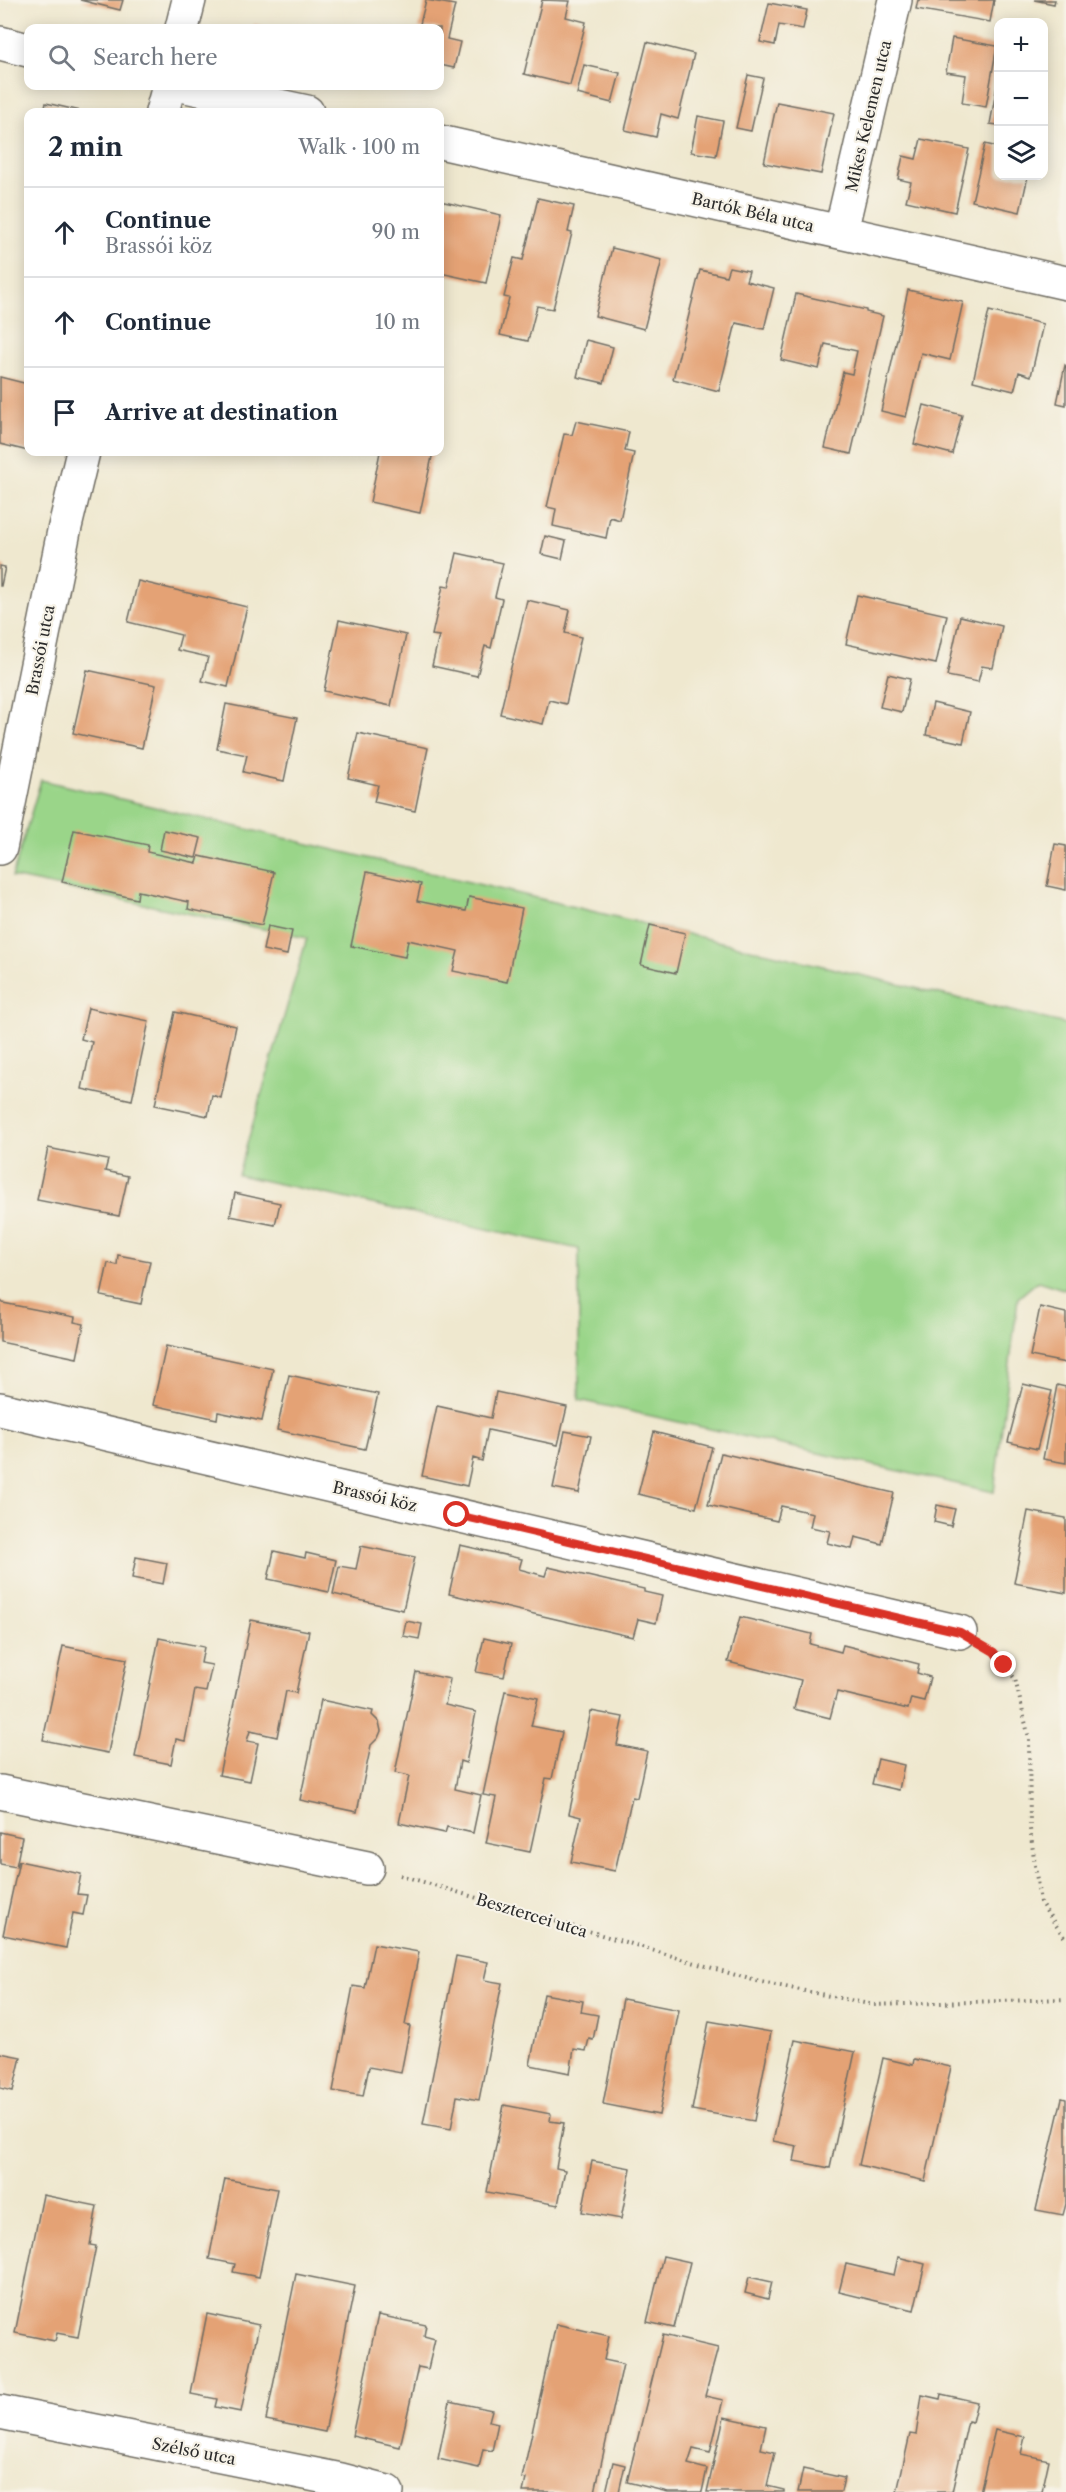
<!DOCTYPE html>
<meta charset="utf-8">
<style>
:root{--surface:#fff;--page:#f6f6f7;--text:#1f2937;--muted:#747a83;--line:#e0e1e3}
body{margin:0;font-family:"Libre Caslon Text",serif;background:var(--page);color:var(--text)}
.controls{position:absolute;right:18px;top:18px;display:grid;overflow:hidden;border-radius:12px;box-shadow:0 3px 15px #0003}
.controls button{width:54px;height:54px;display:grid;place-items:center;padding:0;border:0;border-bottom:2px solid var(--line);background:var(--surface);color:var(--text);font:30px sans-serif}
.stop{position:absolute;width:18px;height:18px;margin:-14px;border:4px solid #d93025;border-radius:50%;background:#fff}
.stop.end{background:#d93025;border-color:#fff;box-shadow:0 2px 6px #0008}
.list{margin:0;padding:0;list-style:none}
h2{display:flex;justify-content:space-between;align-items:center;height:78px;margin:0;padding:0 24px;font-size:26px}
h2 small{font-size:20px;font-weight:400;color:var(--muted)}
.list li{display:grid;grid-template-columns:39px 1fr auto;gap:18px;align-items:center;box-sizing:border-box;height:90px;padding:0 24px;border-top:2px solid var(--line)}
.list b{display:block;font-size:22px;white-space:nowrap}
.list p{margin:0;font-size:20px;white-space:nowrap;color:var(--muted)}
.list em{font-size:20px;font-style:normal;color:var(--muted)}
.icon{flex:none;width:33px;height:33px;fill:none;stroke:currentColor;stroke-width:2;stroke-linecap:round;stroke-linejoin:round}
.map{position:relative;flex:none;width:1066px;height:2492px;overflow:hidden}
.search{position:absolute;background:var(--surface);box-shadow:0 3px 15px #0003;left:24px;top:24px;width:420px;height:66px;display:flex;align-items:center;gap:15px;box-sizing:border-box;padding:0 21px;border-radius:12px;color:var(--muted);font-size:22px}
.panel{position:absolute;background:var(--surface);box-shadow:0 3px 15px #0003;left:24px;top:108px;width:420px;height:348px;border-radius:12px}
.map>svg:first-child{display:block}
.green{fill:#9ad589;stroke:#62805a;stroke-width:1.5}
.building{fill:#e4a275}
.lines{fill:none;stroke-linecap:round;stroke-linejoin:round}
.minor-casing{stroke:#706d64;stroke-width:36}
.path{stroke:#706d64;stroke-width:4;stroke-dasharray:1.5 4.5;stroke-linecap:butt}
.minor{stroke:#fff;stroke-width:33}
.route{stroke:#d93025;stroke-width:8}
.labels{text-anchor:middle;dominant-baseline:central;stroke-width:4.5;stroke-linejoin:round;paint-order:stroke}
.street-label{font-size:16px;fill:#2b2b2b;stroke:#f7f3e8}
</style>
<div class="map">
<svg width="1066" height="2492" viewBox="0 0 1066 2492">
<rect width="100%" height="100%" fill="#f7f3e8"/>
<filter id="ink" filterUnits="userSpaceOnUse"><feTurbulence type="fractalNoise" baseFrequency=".0167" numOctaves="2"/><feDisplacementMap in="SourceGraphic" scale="12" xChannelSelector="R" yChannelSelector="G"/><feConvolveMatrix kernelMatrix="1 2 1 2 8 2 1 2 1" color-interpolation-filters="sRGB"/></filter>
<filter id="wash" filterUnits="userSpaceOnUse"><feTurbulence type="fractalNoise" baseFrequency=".008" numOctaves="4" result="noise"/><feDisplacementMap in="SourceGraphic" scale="24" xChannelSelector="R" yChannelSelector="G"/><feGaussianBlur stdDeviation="1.35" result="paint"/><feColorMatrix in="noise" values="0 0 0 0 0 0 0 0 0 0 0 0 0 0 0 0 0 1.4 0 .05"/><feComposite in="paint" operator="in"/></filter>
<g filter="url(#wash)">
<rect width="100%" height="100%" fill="#efe8cf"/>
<!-- green -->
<path class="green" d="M41,780L1066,1024V1290L1038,1281L1018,1298L994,1492L579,1400V1249L238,1175L307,938L12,877Z"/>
<g id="blocks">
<!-- building -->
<path class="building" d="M80,0H123L120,10Z
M426,0L455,5L447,39L460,42L454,68L440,65V28H419Z
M542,0L570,1L566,17L586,22L570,85L524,74Z
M918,0H994L990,22L916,9Z
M1034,0H1055L1054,4Z
M769,3L807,10L803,29L779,25L775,45L760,42Z
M254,24L268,28H254Z
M952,38L997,46L986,107L962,103L966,75L946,72Z
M647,42L694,54L678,119L661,114L656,137L625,130Z
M584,65L620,73L612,103L577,94Z
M748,75L763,78L751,131L736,128Z
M997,86H998V125L990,124Z
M777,102L834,113L821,174L764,163Z
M46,103L85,112H44Z
M698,116L723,121L716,156L691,152Z
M921,139L969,149L955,212L906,201L911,182L898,179L903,156L916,159Z
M985,144L998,147V176H1028L1020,212L972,201Z
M538,198L574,206L568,232L572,233L553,309L537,306L528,341L500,335L509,298L504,297L514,258L523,260Z
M440,201L501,215L486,283L440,273Z
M612,248L662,260L644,329L595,316Z
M729,267L749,271L746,281L774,288L764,329L736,323L719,391L673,379L700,270L726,276Z
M908,290L963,302L950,360L921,353L906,417L881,411Z
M796,294L866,310V312L883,316L851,454L825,448L843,372L852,374L857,351L825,344L819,369L781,360Z
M989,311L1043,324L1031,376L1019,372L1014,391L973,381Z
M586,340L613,347L604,383L577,377Z
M1065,365L1066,366V405L1057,403Z
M0,377L28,384V451L0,444Z
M924,405L962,415L952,454L914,444Z
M576,421L629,432L625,451L634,453L620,520L610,517L606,538L553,526L556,509L547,507L564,434L572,435Z
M380,452H433L420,513L370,502Z
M545,536L566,541L562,559L541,554Z
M457,553L503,563L495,597L502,599L491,648L485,646L477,676L432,666L439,636L432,635L443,586L449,587Z
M0,566L5,567L1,586H0Z
M138,581L247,607L228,687L202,681L208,657L177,650L181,635L128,622Z
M857,595L947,615L936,664L846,644Z
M527,600L570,610L565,633L581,637L566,704L549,700L543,724L500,714Z
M960,616L1002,626L993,668L982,666L978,682L947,676Z
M339,620L406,635L391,706L324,691Z
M87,670L156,685L142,748L73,733Z
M888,674L910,679L902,712L880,707Z
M933,703L970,712L963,743L926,735Z
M226,704L297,718L284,781L243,772L247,755L217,749Z
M358,733L428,748L415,811L374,802L378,785L348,778Z
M74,830L148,845L147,852L197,863L199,856L274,872L262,925L188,909L189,902L138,891L137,899L62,882Z
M164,830L201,838L196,858L160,850Z
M1055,844L1066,846V890L1047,886Z
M367,872L421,884L417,901L466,911L469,897L522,908L507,982L453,971L458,951L408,940L405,957L351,946Z
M650,925L685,933L676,973L641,965Z
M268,926L292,931L287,955L263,950Z
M88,1008L149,1021L132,1100L82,1089L92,1042L81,1039Z
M175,1012L236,1026L221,1098L212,1095L208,1116L155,1105Z
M48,1148L108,1160L105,1171L128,1176L119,1216L37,1200Z
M235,1193L280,1203L275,1225L230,1216Z
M118,1255L150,1261L141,1304L101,1296L108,1263L117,1265Z
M0,1300L3,1303L75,1317L74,1322L84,1324L77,1358L0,1342Z
M1040,1307L1066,1313V1363L1030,1356Z
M166,1346L273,1369L262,1421L218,1412L217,1419L153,1405Z
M289,1375L378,1394L365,1449L277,1430Z
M1023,1384L1052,1391L1037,1449L1008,1442Z
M1057,1385L1066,1387V1463L1043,1459Z
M496,1392L567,1407L558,1445L488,1430L482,1461L473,1458L467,1486L422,1476L437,1406L491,1418Z
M565,1431L591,1436L579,1493L553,1488Z
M654,1432L712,1447L696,1508L638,1494Z
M721,1453L894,1493L882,1544L855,1537L852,1549L827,1543L830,1531L810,1527L813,1513L781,1506L777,1521L708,1505Z
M937,1505L955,1509L951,1526L934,1522Z
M1028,1511L1066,1518V1593L1014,1583Z
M460,1545L522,1559L519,1569L545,1576L548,1567L644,1589V1592L662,1596L656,1623L638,1619L633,1637L449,1594Z
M361,1546L415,1557L403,1610L333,1594L339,1566L356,1569Z
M274,1551L305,1558L306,1553L336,1560L329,1592L268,1579Z
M136,1557L167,1563L163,1584L132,1578Z
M740,1617L812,1634L810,1644L841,1652L843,1645L919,1664L917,1673L930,1677L924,1701L911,1698L908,1709L837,1692L830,1718L794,1709L801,1680L728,1662Z
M251,1620L309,1631L296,1693L286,1691L277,1737L250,1731L247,1741L258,1743L250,1781L219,1775Z
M406,1621L422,1624L419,1639L403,1636Z
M159,1638L204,1647L201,1663L212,1665L206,1692L195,1690L185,1741L176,1739L171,1764L135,1757Z
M484,1638L511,1644L504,1677L476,1672Z
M63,1646L127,1659L108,1753L43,1740Z
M416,1672L450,1679L445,1705L476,1712L466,1763L460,1761L455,1789L481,1795L473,1833L447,1827L445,1833L399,1823L409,1776L395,1773Z
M505,1691L538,1698L531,1726L562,1732L552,1779L546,1778L530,1852L486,1843L496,1797L483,1795Z
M321,1700L373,1711L372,1715L379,1722L381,1731L378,1738L371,1745L357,1812L300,1800Z
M591,1711L623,1717L617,1745L647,1751L637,1798L632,1797L615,1871L571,1862L581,1817L569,1814Z
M878,1759L904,1765L899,1790L872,1784Z
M0,1832L22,1837L16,1867L0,1864Z
M19,1861L81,1874L77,1894L87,1895L83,1915L73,1913L66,1948L3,1935Z
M374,1944L419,1952L405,2025L410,2026L401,2073L369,2067L363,2096L333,2091L353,1986L365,1988Z
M456,1956L488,1962L484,1980L502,1983L479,2100L457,2096L451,2129L423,2124Z
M544,1994L583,2001L581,2012L598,2015L593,2040L589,2039L586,2051L574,2049L570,2073L530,2065Z
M623,1999L679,2010L659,2115L603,2104Z
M709,2021L771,2032L754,2121L692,2110Z
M795,2040L855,2052L830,2168L794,2161L797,2146L773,2141Z
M0,2053L21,2057L13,2091L0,2088Z
M883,2058L913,2065L914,2059L951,2067L925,2181L859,2165Z
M1062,2098L1066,2099V2204L1063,2215L1036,2210Z
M504,2105L551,2114L550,2121L564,2123L556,2168L565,2170L558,2205L487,2192Z
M592,2161L631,2168L621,2219L582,2212Z
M225,2179L277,2189L259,2277L233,2272L235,2264L209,2259Z
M43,2195L97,2206L90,2245L96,2246L78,2337L57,2333L55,2341L15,2333Z
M663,2256L690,2262L674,2328L647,2322Z
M898,2257L925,2264L914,2310L839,2292L846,2264L894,2275Z
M296,2274L355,2286L325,2432L266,2420Z
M749,2277L772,2282L768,2299L745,2293Z
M207,2314L259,2325L241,2412L215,2407L217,2399L191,2394Z
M378,2315L426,2325L424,2336L435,2339L428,2369L418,2367L400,2447L352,2436Z
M556,2324L609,2336L604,2360L623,2364L595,2492H523L526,2479L522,2478Z
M663,2335L718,2348L705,2396L723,2400L710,2453L693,2449L688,2464L707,2469L702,2492H668L627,2482Z
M941,2394L977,2402L972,2422L968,2421L952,2492H897L910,2434L916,2435L922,2395L940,2399Z
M450,2401L492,2410L489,2421L498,2423L492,2451L483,2449L479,2468L438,2459Z
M724,2417L766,2426L761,2449L775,2452L767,2486L784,2490V2492H707Z
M995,2430L1025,2437L1021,2454L1049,2460L1042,2492H980Z
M613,2462L625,2465L619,2492H606Z
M803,2469L844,2478L841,2492H798Z"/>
</g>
</g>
<g filter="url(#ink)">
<use href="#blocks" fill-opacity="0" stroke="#706d64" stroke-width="1.5"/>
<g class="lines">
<!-- minor casing -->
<g class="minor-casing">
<path id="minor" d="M182,28L189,0
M0,43L28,50
M186,86L307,112
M162,112L169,86
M440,142L1066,283
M841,231L895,0
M0,848L64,531L83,452
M0,1409L960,1632
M0,1792L367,1868
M0,2412L341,2480L387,2492"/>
</g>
<!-- path -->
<path class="path" d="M989,1649L994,1652L1015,1679L1029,1738L1030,1829L1040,1902L1066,1940
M400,1875L756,1981L874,2005L1066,1999"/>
<!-- minor -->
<use href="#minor" class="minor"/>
</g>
</g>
<g class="lines" filter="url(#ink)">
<!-- route -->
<path class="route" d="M457,1515L960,1632L994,1652L1004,1665"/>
</g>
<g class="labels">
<!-- street labels -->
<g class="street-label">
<text transform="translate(868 116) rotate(-77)">Mikes Kelemen utca</text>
<text transform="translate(753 212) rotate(13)">Bartók Béla utca</text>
<text transform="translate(40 650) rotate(-79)">Brassói utca</text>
<text transform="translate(375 1496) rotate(13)">Brassói köz</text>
<text transform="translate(532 1915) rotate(17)">Besztercei utca</text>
<text transform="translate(194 2451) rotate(11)">Szélső utca</text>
</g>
</g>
</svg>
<div class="controls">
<button>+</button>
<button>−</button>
<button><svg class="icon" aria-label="layers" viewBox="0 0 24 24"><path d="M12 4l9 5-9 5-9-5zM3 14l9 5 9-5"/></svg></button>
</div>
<div class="stop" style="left:457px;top:1515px"></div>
<div class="stop end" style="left:1004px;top:1665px"></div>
<div class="search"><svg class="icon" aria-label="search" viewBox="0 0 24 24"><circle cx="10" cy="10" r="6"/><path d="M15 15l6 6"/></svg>Search here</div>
<section class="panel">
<h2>2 min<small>Walk · 100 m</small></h2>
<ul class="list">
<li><svg class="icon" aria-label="ahead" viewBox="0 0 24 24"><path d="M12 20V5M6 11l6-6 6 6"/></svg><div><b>Continue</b><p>Brassói köz</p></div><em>90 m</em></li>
<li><svg class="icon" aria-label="ahead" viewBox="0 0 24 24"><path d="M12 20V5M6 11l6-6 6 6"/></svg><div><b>Continue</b></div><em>10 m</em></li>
<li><svg class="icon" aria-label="arrive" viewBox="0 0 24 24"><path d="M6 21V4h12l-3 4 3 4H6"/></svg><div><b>Arrive at destination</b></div></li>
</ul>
</section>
</div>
